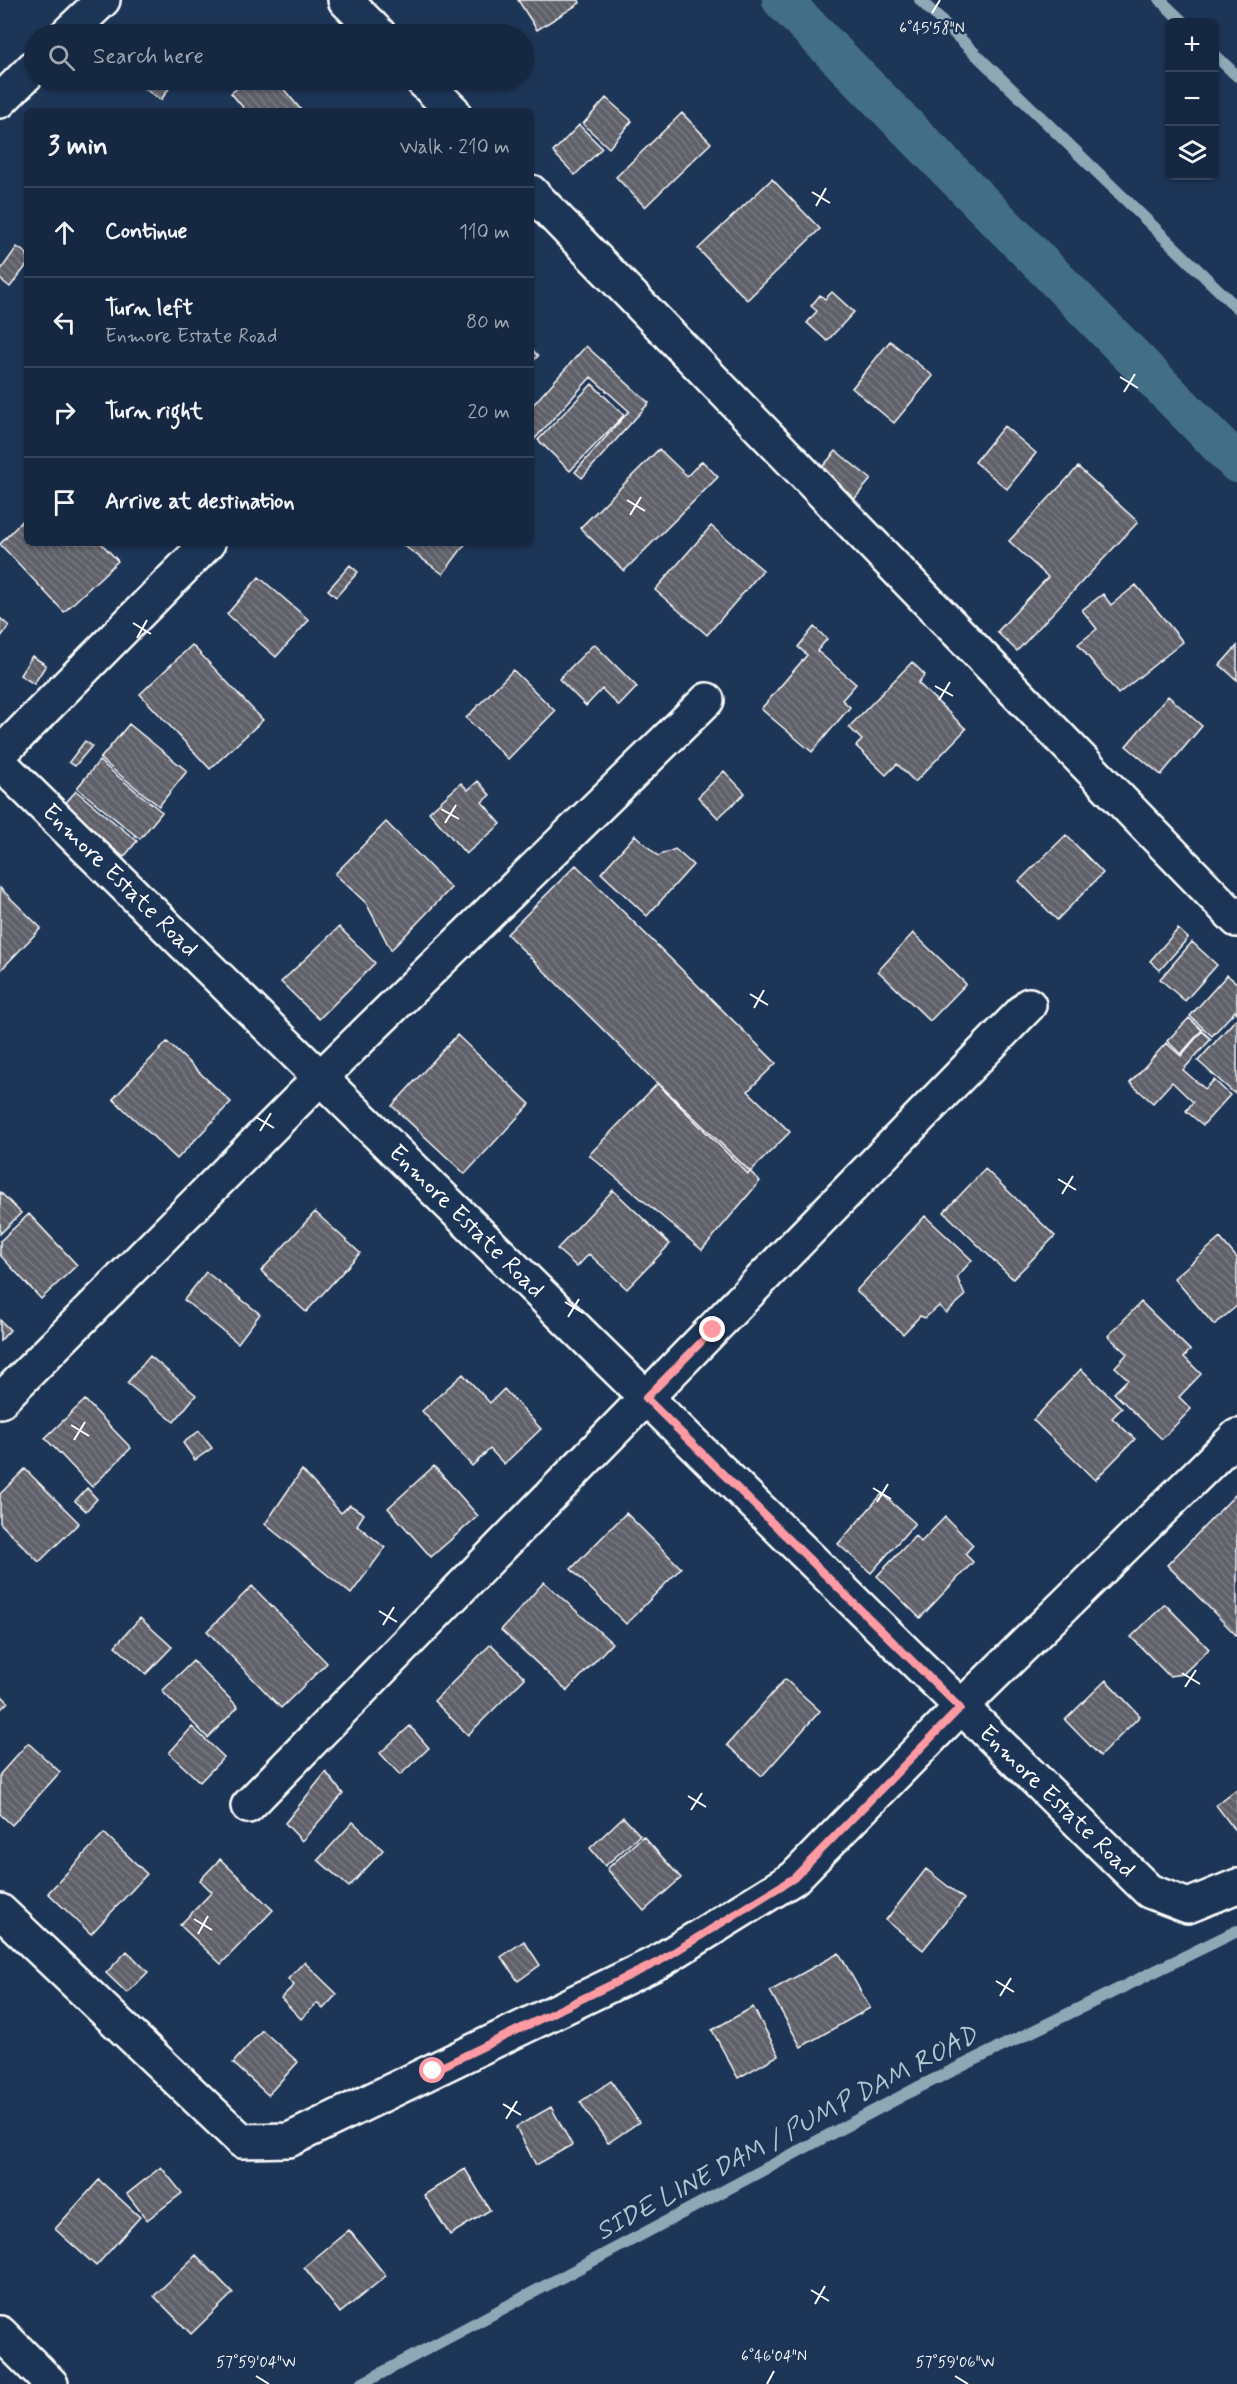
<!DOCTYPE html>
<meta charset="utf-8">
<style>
:root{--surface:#162841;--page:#23344c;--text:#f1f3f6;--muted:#9ea6b1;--line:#35445a}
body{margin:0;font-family:Mynerve,sans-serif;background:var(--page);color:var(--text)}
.controls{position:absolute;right:18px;top:18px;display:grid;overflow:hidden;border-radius:9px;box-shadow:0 2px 4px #0004}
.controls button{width:54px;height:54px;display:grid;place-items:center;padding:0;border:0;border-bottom:2px solid var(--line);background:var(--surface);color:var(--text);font:30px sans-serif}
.stop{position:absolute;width:18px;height:18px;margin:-14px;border:4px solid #ff9aa2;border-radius:50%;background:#fff}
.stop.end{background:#ff9aa2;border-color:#fff;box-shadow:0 2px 6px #0008}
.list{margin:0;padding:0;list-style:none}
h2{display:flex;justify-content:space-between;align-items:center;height:78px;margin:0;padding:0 24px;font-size:26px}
h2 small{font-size:20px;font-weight:400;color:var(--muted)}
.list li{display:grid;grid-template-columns:39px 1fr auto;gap:18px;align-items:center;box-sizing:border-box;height:90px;padding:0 24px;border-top:2px solid var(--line)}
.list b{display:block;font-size:22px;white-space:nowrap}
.list p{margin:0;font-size:20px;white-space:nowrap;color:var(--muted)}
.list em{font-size:20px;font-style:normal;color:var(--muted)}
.icon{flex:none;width:33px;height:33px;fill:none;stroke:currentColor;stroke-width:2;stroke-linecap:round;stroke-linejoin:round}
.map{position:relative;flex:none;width:1237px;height:2384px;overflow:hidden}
.search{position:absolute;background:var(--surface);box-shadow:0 2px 4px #0004;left:24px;top:24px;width:510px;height:66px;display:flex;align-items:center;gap:15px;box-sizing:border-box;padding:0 21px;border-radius:33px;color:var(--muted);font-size:22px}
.panel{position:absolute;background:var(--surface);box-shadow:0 2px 4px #0004;left:24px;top:108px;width:510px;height:438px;border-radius:9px}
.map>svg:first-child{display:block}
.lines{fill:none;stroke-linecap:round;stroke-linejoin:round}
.stream{stroke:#8ea8b6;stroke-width:12}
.canal{stroke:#426e86;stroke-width:40}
.building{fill:url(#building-back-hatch);stroke:#fff;stroke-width:1.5}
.minor-casing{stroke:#fff;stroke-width:38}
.minor{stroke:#1d3557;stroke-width:33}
.route{stroke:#ff9aa2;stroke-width:8}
.ticks{fill:none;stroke:#fff;stroke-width:2}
.labels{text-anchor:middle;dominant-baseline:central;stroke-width:5;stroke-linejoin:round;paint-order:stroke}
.street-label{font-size:24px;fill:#fff;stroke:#1d3557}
.water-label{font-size:26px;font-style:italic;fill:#b3c5cf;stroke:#1d3557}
.ticks-label{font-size:15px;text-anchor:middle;fill:#fff;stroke:#1d3557;stroke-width:5;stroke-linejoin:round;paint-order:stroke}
</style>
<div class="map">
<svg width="1237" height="2384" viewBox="0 0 1237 2384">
<defs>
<pattern id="building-back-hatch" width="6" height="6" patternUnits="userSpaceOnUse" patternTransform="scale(1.5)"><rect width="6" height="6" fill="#61616b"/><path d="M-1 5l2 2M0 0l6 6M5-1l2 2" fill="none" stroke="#797981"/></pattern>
</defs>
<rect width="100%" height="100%" fill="#1d3557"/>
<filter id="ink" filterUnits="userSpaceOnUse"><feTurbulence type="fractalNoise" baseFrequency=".0167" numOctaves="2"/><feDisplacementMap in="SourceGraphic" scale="12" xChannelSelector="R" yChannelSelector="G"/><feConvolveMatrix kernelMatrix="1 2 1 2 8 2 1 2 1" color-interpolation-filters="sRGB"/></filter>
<g filter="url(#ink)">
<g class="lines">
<!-- stream -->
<path class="stream" d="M920,0L1237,308
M1160,0L1183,22
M1214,54L1237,76
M361,2384L917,2088L1237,1931"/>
<!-- canal -->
<path class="canal" d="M782,0L1237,463"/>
</g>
<!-- building -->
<path class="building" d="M518,0H579L580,3L537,30Z
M139,80H159L170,87L161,100L136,83Z
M248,80H276L302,111H246L231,93Z
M606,98L632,121L609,148L583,124Z
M682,113L711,143L645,207L616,177Z
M579,125L602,148L575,175L553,152Z
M772,179L820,229L747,300L698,249Z
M17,247L27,254V265L10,287L0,279V271Z
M832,292L854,312L827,341L807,323L817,311L811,306L820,295L825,299Z
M890,341L933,376L894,423L852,388Z
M586,346L649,403L582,478L575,472L629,411L591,377L531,443V407Z
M531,348L538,356L531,363Z
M592,384L624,415L570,471L538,440Z
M1004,426L1036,453L1007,489L975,462Z
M659,449L687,476L702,461L718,477L624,571L580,528Z
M836,451L871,479L846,509L811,480Z
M1078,467L1138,522L1017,651L997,632L1048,577L1009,541Z
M27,516V543H101L118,561L64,612L0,544Z
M711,526L763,570L707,635L655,590Z
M404,543H466L443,574L403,545Z
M350,565L358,572L336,597L328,590Z
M259,577L309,620L276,657L227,614Z
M1136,585L1183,642L1118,694L1078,644L1097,629L1082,610L1103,594L1111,605Z
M0,618L9,626L0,638Z
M814,627L827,639L817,651L856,684L842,700L850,707L812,752L761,709L807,655L798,647Z
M594,644L637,687L619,706L602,689L586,706L559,679Z
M192,645L263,720L210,769L140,694Z
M1237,646V680L1220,665Z
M32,656L46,665L34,684L20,675Z
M912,662L925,675L918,683L966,729L915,782L897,764L886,775L856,746L862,740L849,727Z
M513,670L555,711L508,759L466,718Z
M1168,696L1202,726L1161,775L1126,746Z
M129,724L187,771L159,806L100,759Z
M85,741L92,746L75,766L69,762Z
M99,761L162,812L140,839L77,788Z
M724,771L745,793L718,818L698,797Z
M478,781L490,795L482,802L501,824L466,854L429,812L461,783L468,790Z
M76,791L137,841L124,857L62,807Z
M386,822L451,888L391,950L366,903L335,874Z
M635,835L658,856L675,849L693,865L647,916L601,873Z
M1066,835L1103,873L1057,920L1019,881Z
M576,865L776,1063L748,1091L790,1132L748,1174L507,934Z
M0,888L41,928L0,971Z
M339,927L375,963L319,1019L281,982Z
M1178,929L1188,938L1160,970L1150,961Z
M913,933L966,984L930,1021L878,971Z
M1192,942L1217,965L1185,1001L1160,979Z
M1227,975L1237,983V1013L1235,1011L1212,1036L1190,1016Z
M1189,1018L1202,1030L1181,1054L1167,1041Z
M1237,1018V1090L1234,1093L1198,1061Z
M1202,1031L1211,1039L1183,1070L1205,1089L1214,1080L1230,1095L1203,1125L1186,1111L1193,1102L1172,1082L1153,1103L1130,1083L1166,1043L1181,1056Z
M457,1035L530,1104L465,1174L392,1106Z
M167,1042L231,1102L177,1159L113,1099Z
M658,1083L760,1181L702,1250L589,1155Z
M985,1169L1055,1236L1013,1279L944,1212Z
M613,1190L670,1244L627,1289L589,1254L577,1267L557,1249Z
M0,1192L21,1213L0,1234Z
M315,1212L360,1253L306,1312L261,1271Z
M29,1214L77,1265L41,1299L0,1255V1241Z
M925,1216L972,1260L957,1277L965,1296L946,1313L939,1306L925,1318L920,1316L903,1334L856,1291Z
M1220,1238L1237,1258V1306L1214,1325L1174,1278Z
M206,1272L260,1314L238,1343L184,1300Z
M1141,1302L1190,1350L1184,1357L1201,1374L1179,1397L1191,1409L1162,1439L1114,1393L1128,1379L1115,1367L1127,1354L1108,1336Z
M0,1320L10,1330L0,1341Z
M150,1356L196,1395L174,1422L127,1383Z
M1081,1369L1122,1408L1112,1418L1135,1439L1095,1480L1033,1420Z
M463,1374L490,1403L504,1389L541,1429L504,1464L490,1449L472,1466L422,1411Z
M85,1400L131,1448L92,1487L45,1438Z
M199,1431L212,1448L195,1460L183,1443Z
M434,1466L478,1516L431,1557L388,1508Z
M25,1469L79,1523L39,1562L0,1523V1494Z
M302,1470L341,1513L350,1505L364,1514L357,1525L385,1548L351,1594L265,1524Z
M87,1488L97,1499L86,1511L75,1501Z
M1237,1493V1636L1167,1565Z
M882,1494L915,1523L871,1573L838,1544Z
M626,1513L681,1568L626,1624L571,1569Z
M945,1517L973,1545L965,1554L973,1562L920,1618L877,1576L915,1536L921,1542Z
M544,1582L612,1643L567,1691L501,1630Z
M252,1586L327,1663L281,1708L207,1631Z
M1165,1604L1209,1649L1183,1674L1169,1676L1131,1637Z
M140,1618L172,1647L146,1674L115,1646Z
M491,1644L525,1678L468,1735L434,1701Z
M193,1661L238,1707L208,1738L162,1691Z
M785,1679L820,1711L762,1776L727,1745Z
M1106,1680L1140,1716L1100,1756L1065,1720Z
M0,1694L8,1702L0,1710Z
M410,1726L429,1748L400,1775L380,1753Z
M192,1727L224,1757L200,1782L169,1753Z
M28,1743L60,1772L12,1825L0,1814V1774Z
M326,1772L343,1794L302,1841L285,1823Z
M1237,1789V1833L1216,1805Z
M623,1817L640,1835L605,1866L590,1848Z
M353,1822L383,1850L349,1887L318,1860Z
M104,1833L147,1874L91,1934L48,1893Z
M643,1836L681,1878L644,1911L607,1869Z
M220,1859L273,1910L221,1964L180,1925L212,1892L200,1880Z
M926,1869L964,1899L923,1950L886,1920Z
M524,1941L540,1965L518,1981L501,1957Z
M127,1951L148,1972L127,1993L106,1973Z
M839,1953L870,2008L801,2047L770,1991Z
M304,1962L337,1994L323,2009L317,2003L301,2019L281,1998L294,1985L288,1979Z
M753,2007L779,2055L738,2078L712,2030Z
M262,2030L298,2062L268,2095L233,2063Z
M611,2081L639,2122L608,2143L580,2102Z
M551,2107L572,2145L536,2165L516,2127Z
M161,2167L182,2193L147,2220L127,2194Z
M465,2169L490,2210L450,2235L424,2195Z
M99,2180L140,2217L96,2266L55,2229Z
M349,2230L386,2276L340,2313L304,2267Z
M196,2255L233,2293L191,2334L154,2296Z"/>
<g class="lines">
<!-- minor casing -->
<g class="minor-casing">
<g id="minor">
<path d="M345,0L379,34"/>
<path d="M67,34L103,0"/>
<path d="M422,80L453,111"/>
<path d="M0,101L34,67"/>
<path d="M531,192L1237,920"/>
<path d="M0,754L208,543"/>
<path id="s1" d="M0,763C384,1138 763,1517 1149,1891L1188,1906L1237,1886"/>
<path d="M0,1401L322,1076L707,700"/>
<path d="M248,1806L1029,1005"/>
<path d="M0,1911L242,2141L289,2140L658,1962L794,1878L960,1708L1237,1436"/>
<path d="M0,2333L51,2384"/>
</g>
</g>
<!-- minor -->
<use href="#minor" class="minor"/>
</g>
</g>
<g class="lines" filter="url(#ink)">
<!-- route -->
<path class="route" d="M433,2071L658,1962L794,1878L960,1708L646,1398L713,1330"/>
</g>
<!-- ticks -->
<path class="ticks" d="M932,13L940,0M812,192L830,203M816,206L826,188M1120,377L1138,388M1124,392L1135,374M627,500L645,511M630,515L641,497M133,623L151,634M137,638L147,620M935,686L953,696M939,700L950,682M441,809L459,819M445,823L456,805M750,994L768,1005M754,1008L764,990M256,1117L274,1128M260,1131L271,1113M1058,1179L1076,1190M1062,1194L1073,1176M565,1302L583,1313M568,1317L579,1299M71,1425L89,1436M74,1440L85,1422M873,1488L891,1499M877,1502L888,1484M379,1611L397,1622M383,1625L394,1607M1182,1673L1200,1684M1185,1687L1196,1670M688,1796L706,1807M691,1810L702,1793M194,1919L212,1930M198,1934L208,1916M996,1981L1014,1992M1000,1996L1011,1978M503,2104L521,2115M506,2119L517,2101M811,2290L829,2301M815,2304L825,2286M256,2376L269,2384M955,2376L968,2384M767,2384L774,2371"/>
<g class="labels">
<!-- street labels -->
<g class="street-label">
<text stroke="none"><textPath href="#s1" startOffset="168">Enmore Estate Road</textPath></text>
<text stroke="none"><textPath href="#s1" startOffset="654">Enmore Estate Road</textPath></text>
<text stroke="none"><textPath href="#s1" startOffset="1482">Enmore Estate Road</textPath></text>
</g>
<!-- water labels -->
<g class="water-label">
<text transform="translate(787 2134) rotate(-28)">SIDE LINE DAM / PUMP DAM ROAD</text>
</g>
</g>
<g class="ticks-label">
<text x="932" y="33">6°45'58"N</text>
<text x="774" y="2361">6°46'04"N</text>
<text x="256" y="2367">57°59'04"W</text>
<text x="955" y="2367">57°59'06"W</text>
</g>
</svg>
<div class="controls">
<button>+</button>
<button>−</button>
<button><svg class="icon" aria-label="layers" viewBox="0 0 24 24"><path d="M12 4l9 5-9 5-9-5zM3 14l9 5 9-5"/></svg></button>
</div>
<div class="stop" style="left:433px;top:2071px"></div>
<div class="stop end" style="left:713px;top:1330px"></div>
<div class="search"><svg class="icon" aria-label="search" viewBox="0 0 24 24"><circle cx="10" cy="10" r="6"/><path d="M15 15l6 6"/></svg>Search here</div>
<section class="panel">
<h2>3 min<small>Walk · 210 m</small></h2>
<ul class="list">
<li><svg class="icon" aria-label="ahead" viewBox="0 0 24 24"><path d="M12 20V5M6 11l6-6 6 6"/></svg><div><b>Continue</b></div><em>110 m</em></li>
<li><svg class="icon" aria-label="left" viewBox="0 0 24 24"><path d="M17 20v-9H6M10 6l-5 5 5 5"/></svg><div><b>Turn left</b><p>Enmore Estate Road</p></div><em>80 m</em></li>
<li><svg class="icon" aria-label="right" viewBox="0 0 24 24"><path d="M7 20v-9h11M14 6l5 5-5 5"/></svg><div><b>Turn right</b></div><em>20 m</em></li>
<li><svg class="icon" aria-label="arrive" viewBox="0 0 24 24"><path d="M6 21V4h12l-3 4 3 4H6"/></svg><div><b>Arrive at destination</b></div></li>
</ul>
</section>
</div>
